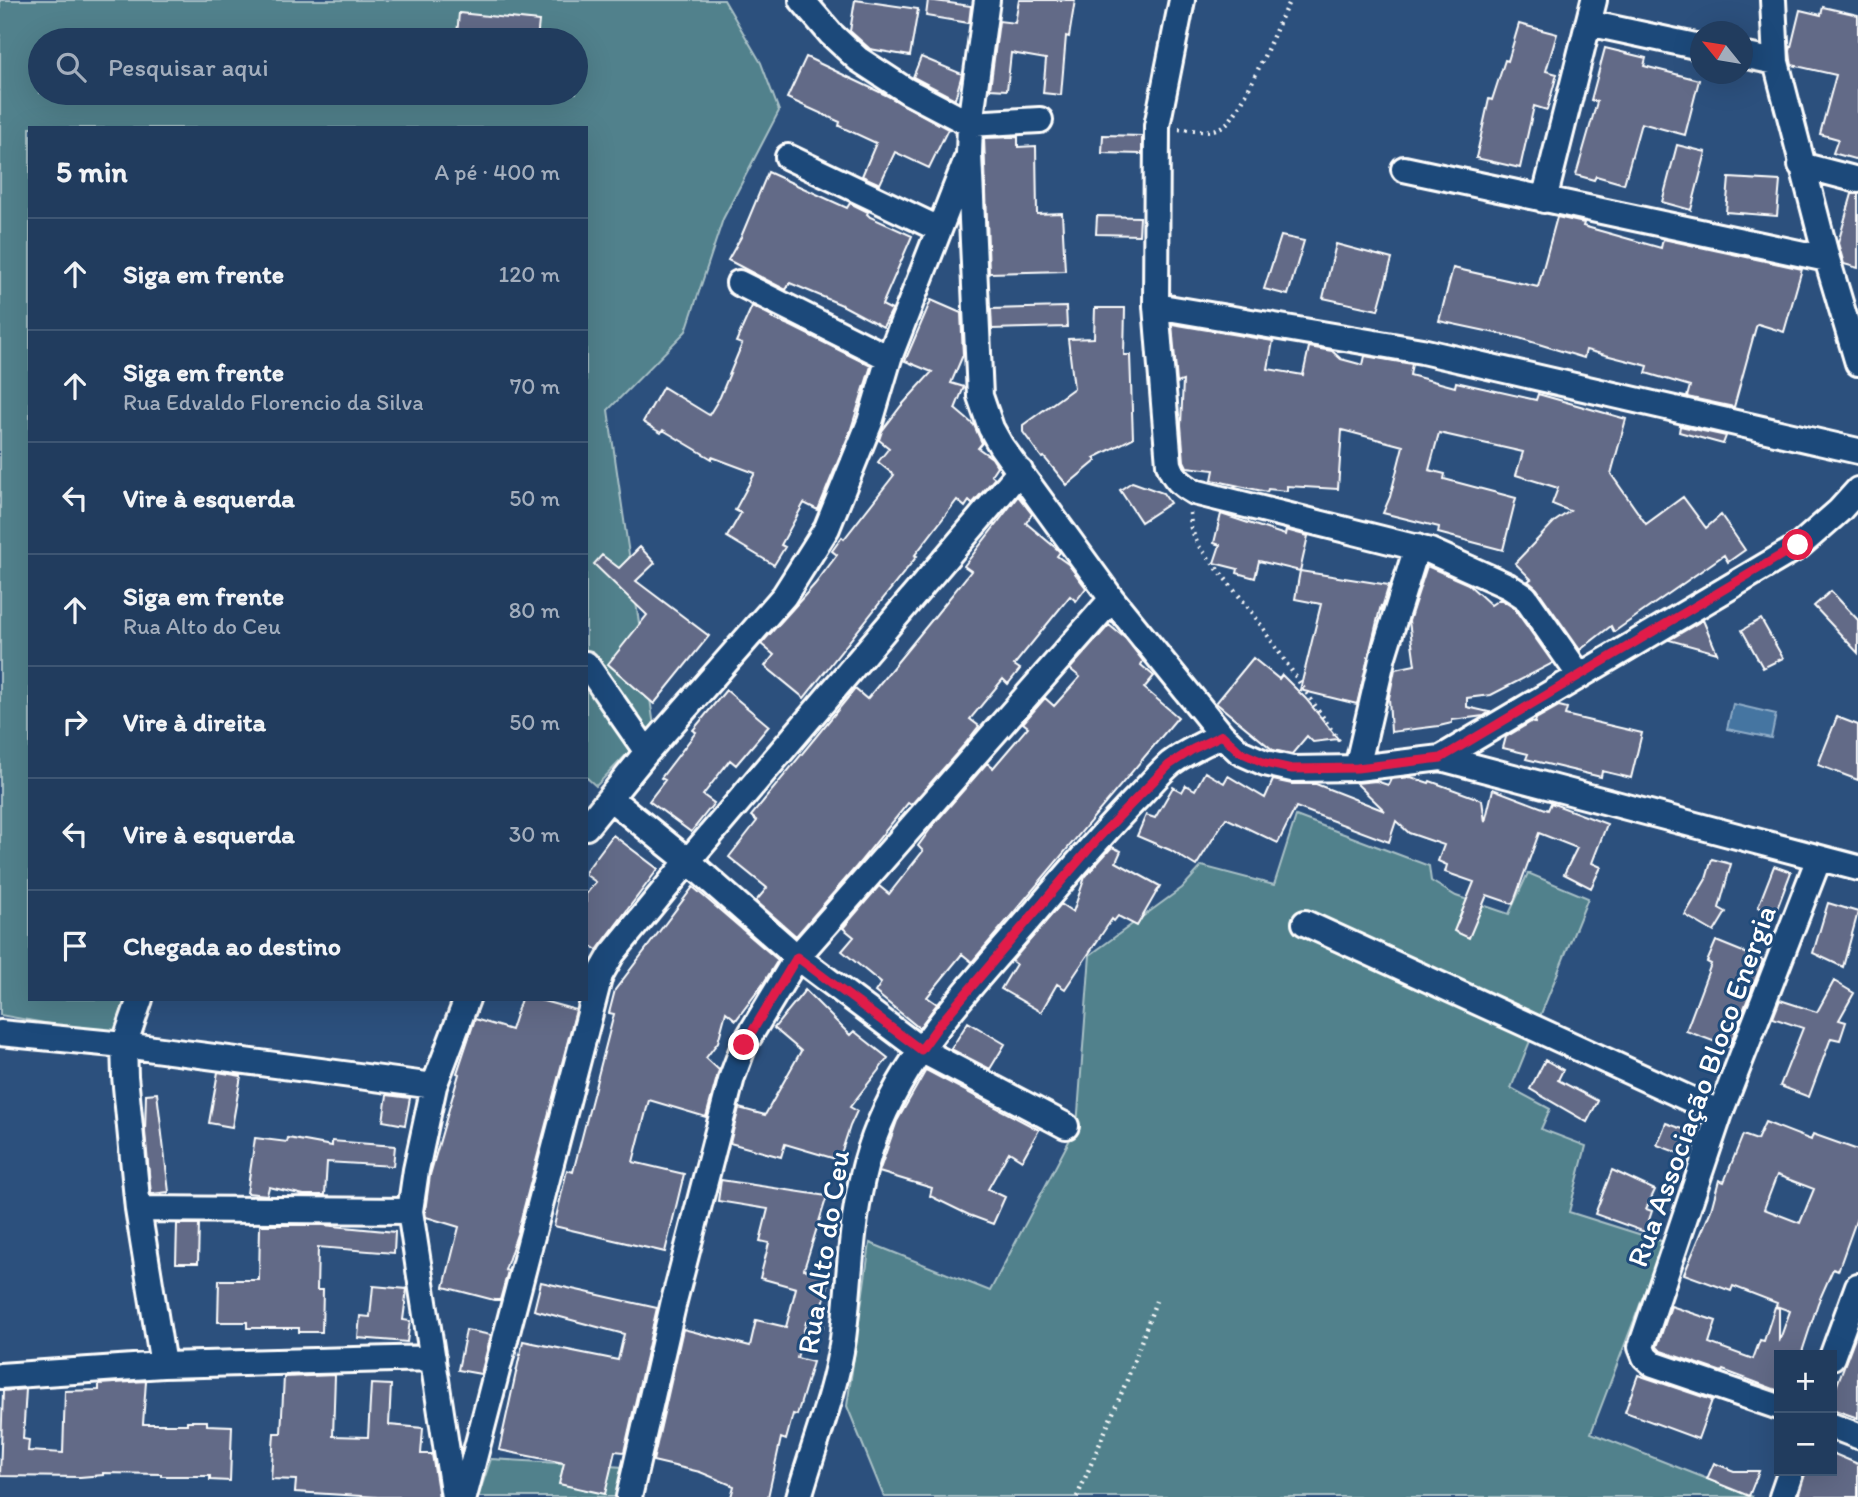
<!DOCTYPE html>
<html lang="pt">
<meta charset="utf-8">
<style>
:root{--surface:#213c5e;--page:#2d4767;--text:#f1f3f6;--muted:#a2adbc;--line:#3e5673}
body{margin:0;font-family:Itim,sans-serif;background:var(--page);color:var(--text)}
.controls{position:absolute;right:21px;bottom:21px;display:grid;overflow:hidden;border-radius:0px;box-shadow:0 7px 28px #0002}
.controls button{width:63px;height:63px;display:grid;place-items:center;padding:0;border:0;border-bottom:2px solid var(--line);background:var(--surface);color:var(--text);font:35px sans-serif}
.compass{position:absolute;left:1690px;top:21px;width:63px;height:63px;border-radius:50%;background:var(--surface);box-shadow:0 7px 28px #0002;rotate:300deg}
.stop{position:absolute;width:21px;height:21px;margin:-16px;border:5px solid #e11d48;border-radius:50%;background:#fff}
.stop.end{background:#e11d48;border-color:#fff;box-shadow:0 2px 7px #0008}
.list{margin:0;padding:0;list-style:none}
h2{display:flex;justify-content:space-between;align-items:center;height:91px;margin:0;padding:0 28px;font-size:30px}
h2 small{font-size:23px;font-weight:400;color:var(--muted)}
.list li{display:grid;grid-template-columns:46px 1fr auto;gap:21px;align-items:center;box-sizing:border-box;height:112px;padding:0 28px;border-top:2px solid var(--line)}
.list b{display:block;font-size:26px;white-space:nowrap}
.list p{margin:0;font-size:23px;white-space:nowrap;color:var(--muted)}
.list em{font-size:23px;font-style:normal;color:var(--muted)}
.icon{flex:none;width:38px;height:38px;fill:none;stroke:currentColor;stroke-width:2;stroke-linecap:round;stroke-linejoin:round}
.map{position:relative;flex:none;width:1858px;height:1497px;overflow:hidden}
.search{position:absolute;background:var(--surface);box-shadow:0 7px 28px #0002;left:28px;top:28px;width:560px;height:77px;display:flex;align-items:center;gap:18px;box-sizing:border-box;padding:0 24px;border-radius:38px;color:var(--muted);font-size:26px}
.panel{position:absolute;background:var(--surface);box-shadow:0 7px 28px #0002;left:28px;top:126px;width:560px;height:875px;border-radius:0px}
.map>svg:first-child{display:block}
.green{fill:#51818c;stroke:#a8c0c6;stroke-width:2;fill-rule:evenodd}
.water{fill:#4474a1;stroke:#8facc7;stroke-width:2}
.building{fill:#626a87;stroke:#fff;stroke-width:2;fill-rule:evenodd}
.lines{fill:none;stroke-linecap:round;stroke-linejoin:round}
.minor-casing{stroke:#fff;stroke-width:30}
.path{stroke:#fff;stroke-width:4.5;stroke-dasharray:2 5;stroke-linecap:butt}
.minor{stroke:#1f4a7a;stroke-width:24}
.route{stroke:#e11d48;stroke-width:9}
.labels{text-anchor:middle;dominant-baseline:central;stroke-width:6;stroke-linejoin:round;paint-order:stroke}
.street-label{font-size:30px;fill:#fff;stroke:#1f4a7a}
</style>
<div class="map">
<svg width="1858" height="1497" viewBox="0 0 1858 1497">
<rect width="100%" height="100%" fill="#2c507d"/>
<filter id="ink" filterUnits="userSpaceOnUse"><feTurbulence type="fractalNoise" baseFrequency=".0143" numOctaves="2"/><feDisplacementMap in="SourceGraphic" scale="14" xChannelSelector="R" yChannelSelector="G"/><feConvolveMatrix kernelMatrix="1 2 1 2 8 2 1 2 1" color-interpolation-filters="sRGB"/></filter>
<g filter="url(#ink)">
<!-- green -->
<path class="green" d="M0,0H724L761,63L779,111L723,219L686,331L608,410L654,726L596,786L586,777V128H30V999H129L117,1036L0,1015ZM40,40H576V93H40Z
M1296,816L1429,866L1431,881L1456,896L1509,914L1528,873L1588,898L1511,1088L1550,1109L1541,1129L1586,1146L1569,1212L1664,1242L1591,1433L1753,1497H884L847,1406L870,1243L990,1291L1077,1126L1090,955L1182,888L1202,866L1274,885Z
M491,1459L624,1467L617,1497H478Z"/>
<!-- water -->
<path class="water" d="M1733,704L1776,714L1771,738L1727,729Z"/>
<!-- building -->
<path class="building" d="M855,0L918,9L910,56L870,49L850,31Z
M928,0L971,6L969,23L926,16Z
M1019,0H1075L1069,37L1066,36L1061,95L1043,93L1046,59L1011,53L1007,90L990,89L999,21L1015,23Z
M1823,7L1858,15V160L1833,153L1838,139L1820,134L1836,75L1792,65L1791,60L1790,51L1800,10L1821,15Z
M459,13L539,21L537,40H502L457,35Z
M1519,24L1557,34L1546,71L1557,74L1547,110L1534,106L1520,168L1476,158L1489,99L1492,100L1505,60L1508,61Z
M1605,48L1646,58L1644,66L1699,80L1685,135L1641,123L1624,184L1596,176L1594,180L1576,175L1597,102L1591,100Z
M806,57L888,96L948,129L929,168L895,152L880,184L862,176L876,143L839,126L840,122L787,98Z
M921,57L962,74L955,99L913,77Z
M1103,135L1142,136V154L1102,153Z
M1018,137V147L1036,146L1037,214L1062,213L1065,271L989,273L984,138Z
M1677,145L1706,152L1691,210L1662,202Z
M768,172L847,208L850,203L868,212L867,214L870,217L912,236L882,305L892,310L883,327L842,305L790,283L786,290L728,260L741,237Z
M1729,178L1780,181L1777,216L1726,212Z
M1852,194H1858V268L1844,264L1838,243Z
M1097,216L1140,217L1139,235L1096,234Z
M1557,217L1584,223L1583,226L1661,248L1663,239L1802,269L1784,332L1758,324L1756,327L1734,407L1687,397L1690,386L1646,373L1648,366L1586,350L1584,358L1519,338L1439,321L1453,268L1538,287Z
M1281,236L1304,241L1288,295L1264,289Z
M1336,244L1392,259L1378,310L1323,298Z
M931,300L961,313L963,355L951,383L964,387L955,409L974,425L982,443L978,448L992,458L997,466L991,475L995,478L972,504L969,501L965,507L957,500L915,555L917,556L804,698L765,666L774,655L761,644L815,584L837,555L832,551L842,537L844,539L894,475L878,462L889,448L879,440L882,431L901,406L932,372L905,361Z
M752,306L772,316L771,318L791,326L871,366L850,432L818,510L804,503L781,545L785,547L774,565L727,537L741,513L735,510L755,473L712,457V459L663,430L661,433L643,422L663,387L709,415L720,397L742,344L736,342Z
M1066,307L1067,327L992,329L991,309Z
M1095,308H1125L1124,355H1130L1133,438L1094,458L1096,461L1067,485L1044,457L1042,458L1023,432V425L1074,388L1068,339L1094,338Z
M1172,324L1273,341L1268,369L1303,375L1309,347L1332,351L1341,359L1363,365L1365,356L1412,364L1410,375L1455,387L1456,382L1536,400L1538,394L1626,419L1611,474L1646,524L1683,497L1706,528L1721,515L1745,550L1728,562L1724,555L1621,627L1614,632L1611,626L1580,650L1537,589L1528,581L1531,579L1515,563L1554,522L1570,511L1552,504L1558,488L1516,475L1523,452L1439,433L1429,470L1445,474L1444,479L1516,498L1503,550L1438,533L1439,527L1383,513L1390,497L1403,446L1342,430L1338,489L1287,486V491L1268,489L1267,492L1212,480L1214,470L1187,467L1184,461L1181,425L1183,381L1177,383Z
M1680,426L1726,436L1723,444L1679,432Z
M1132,482L1163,493L1170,503L1141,522L1120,490Z
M1018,496L1032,514L1026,523L1057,549L1060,552L1057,556L1068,564L1086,588L1076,601L1070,596L1014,665L1020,669L1008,684L1003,679L970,719L979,726L965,744L911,805L908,803L856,867L796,936L756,901L767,888L729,857L757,821L751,816L855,689L867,699L935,616L971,571L964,566Z
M1221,514L1285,535L1286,530L1308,536L1300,571L1259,561L1255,578L1237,573L1238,569L1214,563L1220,545L1214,543Z
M640,547L655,563L636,581L709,636L654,704L608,664L647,615L594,564L602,555L619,568Z
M1427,566L1468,584L1491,605L1500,599L1514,608L1553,663L1491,695L1467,698V707L1489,712L1484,716L1452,720V723L1439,726L1391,732L1389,698L1395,669L1415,665L1409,621Z
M1300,571L1389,585L1381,611V605L1357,704L1300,690L1321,604L1295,599Z
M1831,591L1858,620V653L1814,606Z
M1761,619L1783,658L1763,668L1742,630Z
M1703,620L1717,653L1669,640Z
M1109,625L1125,638L1143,661L1141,665L1154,676L1144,688L1178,717L972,962L962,954L927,997L937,1004L919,1028L875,992L881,983L842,951L854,937L843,928L879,886L889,894L923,851L918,846L934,824L987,763L993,768L1028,727L1023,723L1045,698L1054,706L1080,677L1070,669Z
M1253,658L1279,679L1282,675L1306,699L1338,739L1313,742L1307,736L1292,754L1273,750L1216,703Z
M726,690L769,726L736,765L730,760L703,795L714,803L691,832L649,801L665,780L661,778L696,732L693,730Z
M1559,706L1567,708L1565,715L1642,733L1631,778L1602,771L1601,777L1526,759L1528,754L1503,748L1506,737L1531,722L1535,723L1536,719Z
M1837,717L1858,725V780L1818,765Z
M1205,772L1224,783L1228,776L1265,798L1273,780L1292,784H1316L1385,811L1356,783L1376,781L1388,785L1391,779L1411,777L1429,783L1430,781L1482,800L1485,822L1493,789L1548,810L1551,803L1607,824L1592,863L1601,867L1591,888L1564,874L1577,848L1539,833L1513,904L1487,895L1469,938L1454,931L1474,882L1445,872L1447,865L1438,861L1444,845L1409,833L1396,821L1389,842L1296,807L1278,843L1226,818L1196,866L1170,850L1137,836L1146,815L1155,818L1173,787L1182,792L1186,785L1195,790Z
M613,835L658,869L597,950L586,943V894L596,882L586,875V871Z
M1112,847L1121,851L1116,862L1160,886L1137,926L1118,916L1114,921L1112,919L1065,989L1057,984L1041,1012L1001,989L1016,964L1012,961L1061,904L1073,912L1085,877Z
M1712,859L1731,864L1719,908L1726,912L1714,932L1685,915L1706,879Z
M1774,866L1791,872L1775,914L1758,907Z
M693,887L778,960L763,984L736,1020L726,1012L718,1042L706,1058L719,1070L706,1117L649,1100L633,1162L684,1174L665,1252L554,1226L567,1170L573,1172L614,1014L609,1013L615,990Z
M1828,903L1858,912L1843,967L1813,953Z
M1716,941L1763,960L1729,1047L1686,1031L1711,964L1707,962Z
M1834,981L1854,993L1839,1020L1846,1022L1840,1040L1831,1038L1809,1097L1780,1086L1803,1028L1773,1018L1780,1000L1817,1012Z
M805,990L850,1035L854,1031L888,1058L850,1107L857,1111L850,1126L839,1160L785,1144L781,1157L730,1143L739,1108L765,1115L801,1051L774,1028Z
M521,999H536L576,1010L517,1234L505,1270L508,1271L500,1300H494L444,1287L459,1227L426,1217L425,1211L430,1175L459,1074L457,1073L475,1019L511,1030Z
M968,1022L1005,1044L990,1069L951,1049Z
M1545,1060L1563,1070L1558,1080L1598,1101L1587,1122L1530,1089Z
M926,1070L1039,1130L1022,1160L1009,1152L988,1189L1005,1197L993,1224L969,1215L930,1196L932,1188L879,1172L897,1121Z
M218,1072L241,1076L232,1127L209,1123Z
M157,1093L169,1192L151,1194L145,1132L146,1094Z
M387,1095L410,1098L405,1125L383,1121Z
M1765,1122L1811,1140L1813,1134L1858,1150V1215L1838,1271L1833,1269L1818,1303L1801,1355H1779V1391L1723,1370L1722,1372L1661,1351L1657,1347L1671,1306L1716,1321L1709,1343L1753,1359L1760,1340L1764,1341L1775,1307L1779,1308V1342L1790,1311L1776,1306L1777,1303L1733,1286L1731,1291L1684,1274L1711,1210L1719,1180L1724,1182L1743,1135L1757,1140ZM1777,1175L1814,1189L1800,1223L1764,1209Z
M1666,1123L1697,1134L1689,1157L1657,1145Z
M255,1138L287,1142L288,1138L332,1146V1141L395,1146L393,1166L327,1162L325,1195H304L269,1187L267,1195L247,1193Z
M1612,1170L1655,1190L1646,1209L1652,1211L1645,1232L1595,1214Z
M721,1180L827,1196L804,1269L830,1278L823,1304V1327L806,1322L797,1358L813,1362L797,1415L793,1414L786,1440L781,1438L768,1497H731L734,1486L700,1472L653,1461L683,1329L750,1346L756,1320L786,1327L796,1288L760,1278L769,1243L760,1241L768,1209L718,1201Z
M177,1224H199L198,1263H176Z
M260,1225H323L395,1232L394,1253L318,1247L317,1290H323L322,1332H299V1328H247V1322H218L219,1280H259Z
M541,1282L657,1308L624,1452L615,1451L605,1494L559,1484L564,1463L499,1450L523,1341L618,1360L624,1334L534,1310Z
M373,1286L407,1289L403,1320L410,1321L407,1342L358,1338L360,1316L370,1317Z
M466,1330L491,1335L481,1374L458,1370Z
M1857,1332H1858V1418L1832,1409V1398Z
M335,1375L333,1436L368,1437L371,1384L391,1385L389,1425L423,1428L421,1454H432L439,1497H378L295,1492L296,1480L271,1479L274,1433H281L284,1377Z
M1638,1375L1712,1400L1698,1439L1625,1412Z
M146,1381L143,1424H187V1421H207V1425L232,1426L230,1481L210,1480V1476H161V1474L103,1473V1475L80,1477L0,1476L3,1391L26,1389L23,1439L29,1440L28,1451L63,1453L65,1391L99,1390V1384Z
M1832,1453L1858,1464V1497H1798L1806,1471H1832Z
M1714,1463L1734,1471H1759L1749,1496L1707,1479Z"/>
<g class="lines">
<!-- minor casing -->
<g class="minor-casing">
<path id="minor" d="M802,0L831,34L858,59L907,91L970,124L1040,120
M987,0L970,124L969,154L980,396L991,428L1001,446L1112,599L1222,735L1240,752L1265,763L1292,769L1357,768L1441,758L1858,868
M1182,0L1157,126L1156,306L1169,464C1173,478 1182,485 1194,492L1430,551L1508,586L1525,597L1580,676
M1773,0L1776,62L1827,259L1858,363
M1588,23L1700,47
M1742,55L1776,62
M788,157L939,229
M1801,165L1858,180
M1404,169L1827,259
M1544,200L1594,0
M739,283L889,358
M1156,306L1422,351L1858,451
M586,664L647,752
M1441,758L1799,546L1839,511L1858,490
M1357,768L1383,656L1417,547
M611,799L688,861L797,957L921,1050L1066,1126
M586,827L647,752L784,596L827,528L870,422L889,358L966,161
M1305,923L1720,1113
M140,999L124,1045L125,1076L138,1209L163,1365
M0,1033L124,1045L434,1086
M138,1209L410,1211
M1832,1357L1858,1286
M0,1376L163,1365L433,1358
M1779,1407L1653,1364L1645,1357L1641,1347L1720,1113L1819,858
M1832,1426L1858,1436
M454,1497L410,1211L416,1170L434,1086L467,999
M464,1497L600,975L612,954L688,861L1020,471
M629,1497L674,1301L732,1077L744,1045L797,957L1112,599
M799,1497C814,1444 835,1393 843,1339C851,1276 850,1211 870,1150C900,1054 979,979 1042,904C1072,869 1102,834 1134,801C1146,789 1158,774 1171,763C1187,751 1205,743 1222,735
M1782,1497L1791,1471"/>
</g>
<!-- path -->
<path class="path" d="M1179,129C1195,130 1213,135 1227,123C1245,107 1276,26 1290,0
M1190,513L1191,528L1198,545L1252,612L1339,741
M1077,1497L1127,1380L1156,1301"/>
<!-- minor -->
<use href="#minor" class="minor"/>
</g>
</g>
<g class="lines" filter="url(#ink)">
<!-- route -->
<path class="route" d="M744,1045L797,957L921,1050L939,1025L1099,837L1169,765L1193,749L1222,735L1240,752L1265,763L1292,769L1357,768L1441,758L1798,545"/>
</g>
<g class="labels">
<!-- street labels -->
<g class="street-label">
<text transform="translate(1701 1086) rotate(-70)">Rua Associação Bloco Energia</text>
<text transform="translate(823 1252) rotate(-81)">Rua Alto do Ceu</text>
</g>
</g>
</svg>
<div class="controls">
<button>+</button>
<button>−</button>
</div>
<svg class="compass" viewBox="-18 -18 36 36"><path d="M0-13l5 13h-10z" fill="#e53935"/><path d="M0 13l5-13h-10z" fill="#a2adbc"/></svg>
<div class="stop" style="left:1798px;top:545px"></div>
<div class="stop end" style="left:744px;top:1045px"></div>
<div class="search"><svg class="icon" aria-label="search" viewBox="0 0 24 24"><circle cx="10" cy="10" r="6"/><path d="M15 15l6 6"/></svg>Pesquisar aqui</div>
<section class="panel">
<h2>5 min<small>A pé · 400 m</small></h2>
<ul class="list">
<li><svg class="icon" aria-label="ahead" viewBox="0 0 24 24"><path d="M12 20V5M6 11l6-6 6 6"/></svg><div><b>Siga em frente</b></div><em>120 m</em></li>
<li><svg class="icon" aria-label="ahead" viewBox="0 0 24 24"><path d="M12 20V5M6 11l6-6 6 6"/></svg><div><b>Siga em frente</b><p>Rua Edvaldo Florencio da Silva</p></div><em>70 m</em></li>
<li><svg class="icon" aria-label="left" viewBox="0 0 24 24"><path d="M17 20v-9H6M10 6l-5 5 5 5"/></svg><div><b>Vire à esquerda</b></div><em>50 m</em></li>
<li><svg class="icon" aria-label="ahead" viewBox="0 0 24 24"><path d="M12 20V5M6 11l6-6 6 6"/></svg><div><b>Siga em frente</b><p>Rua Alto do Ceu</p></div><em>80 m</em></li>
<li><svg class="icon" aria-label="right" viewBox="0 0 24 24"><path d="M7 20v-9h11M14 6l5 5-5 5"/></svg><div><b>Vire à direita</b></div><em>50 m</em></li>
<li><svg class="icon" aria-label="left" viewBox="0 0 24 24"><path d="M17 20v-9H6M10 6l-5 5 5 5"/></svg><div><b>Vire à esquerda</b></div><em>30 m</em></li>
<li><svg class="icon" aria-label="arrive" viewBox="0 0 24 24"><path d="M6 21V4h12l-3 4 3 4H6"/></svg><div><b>Chegada ao destino</b></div></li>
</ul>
</section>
</div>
